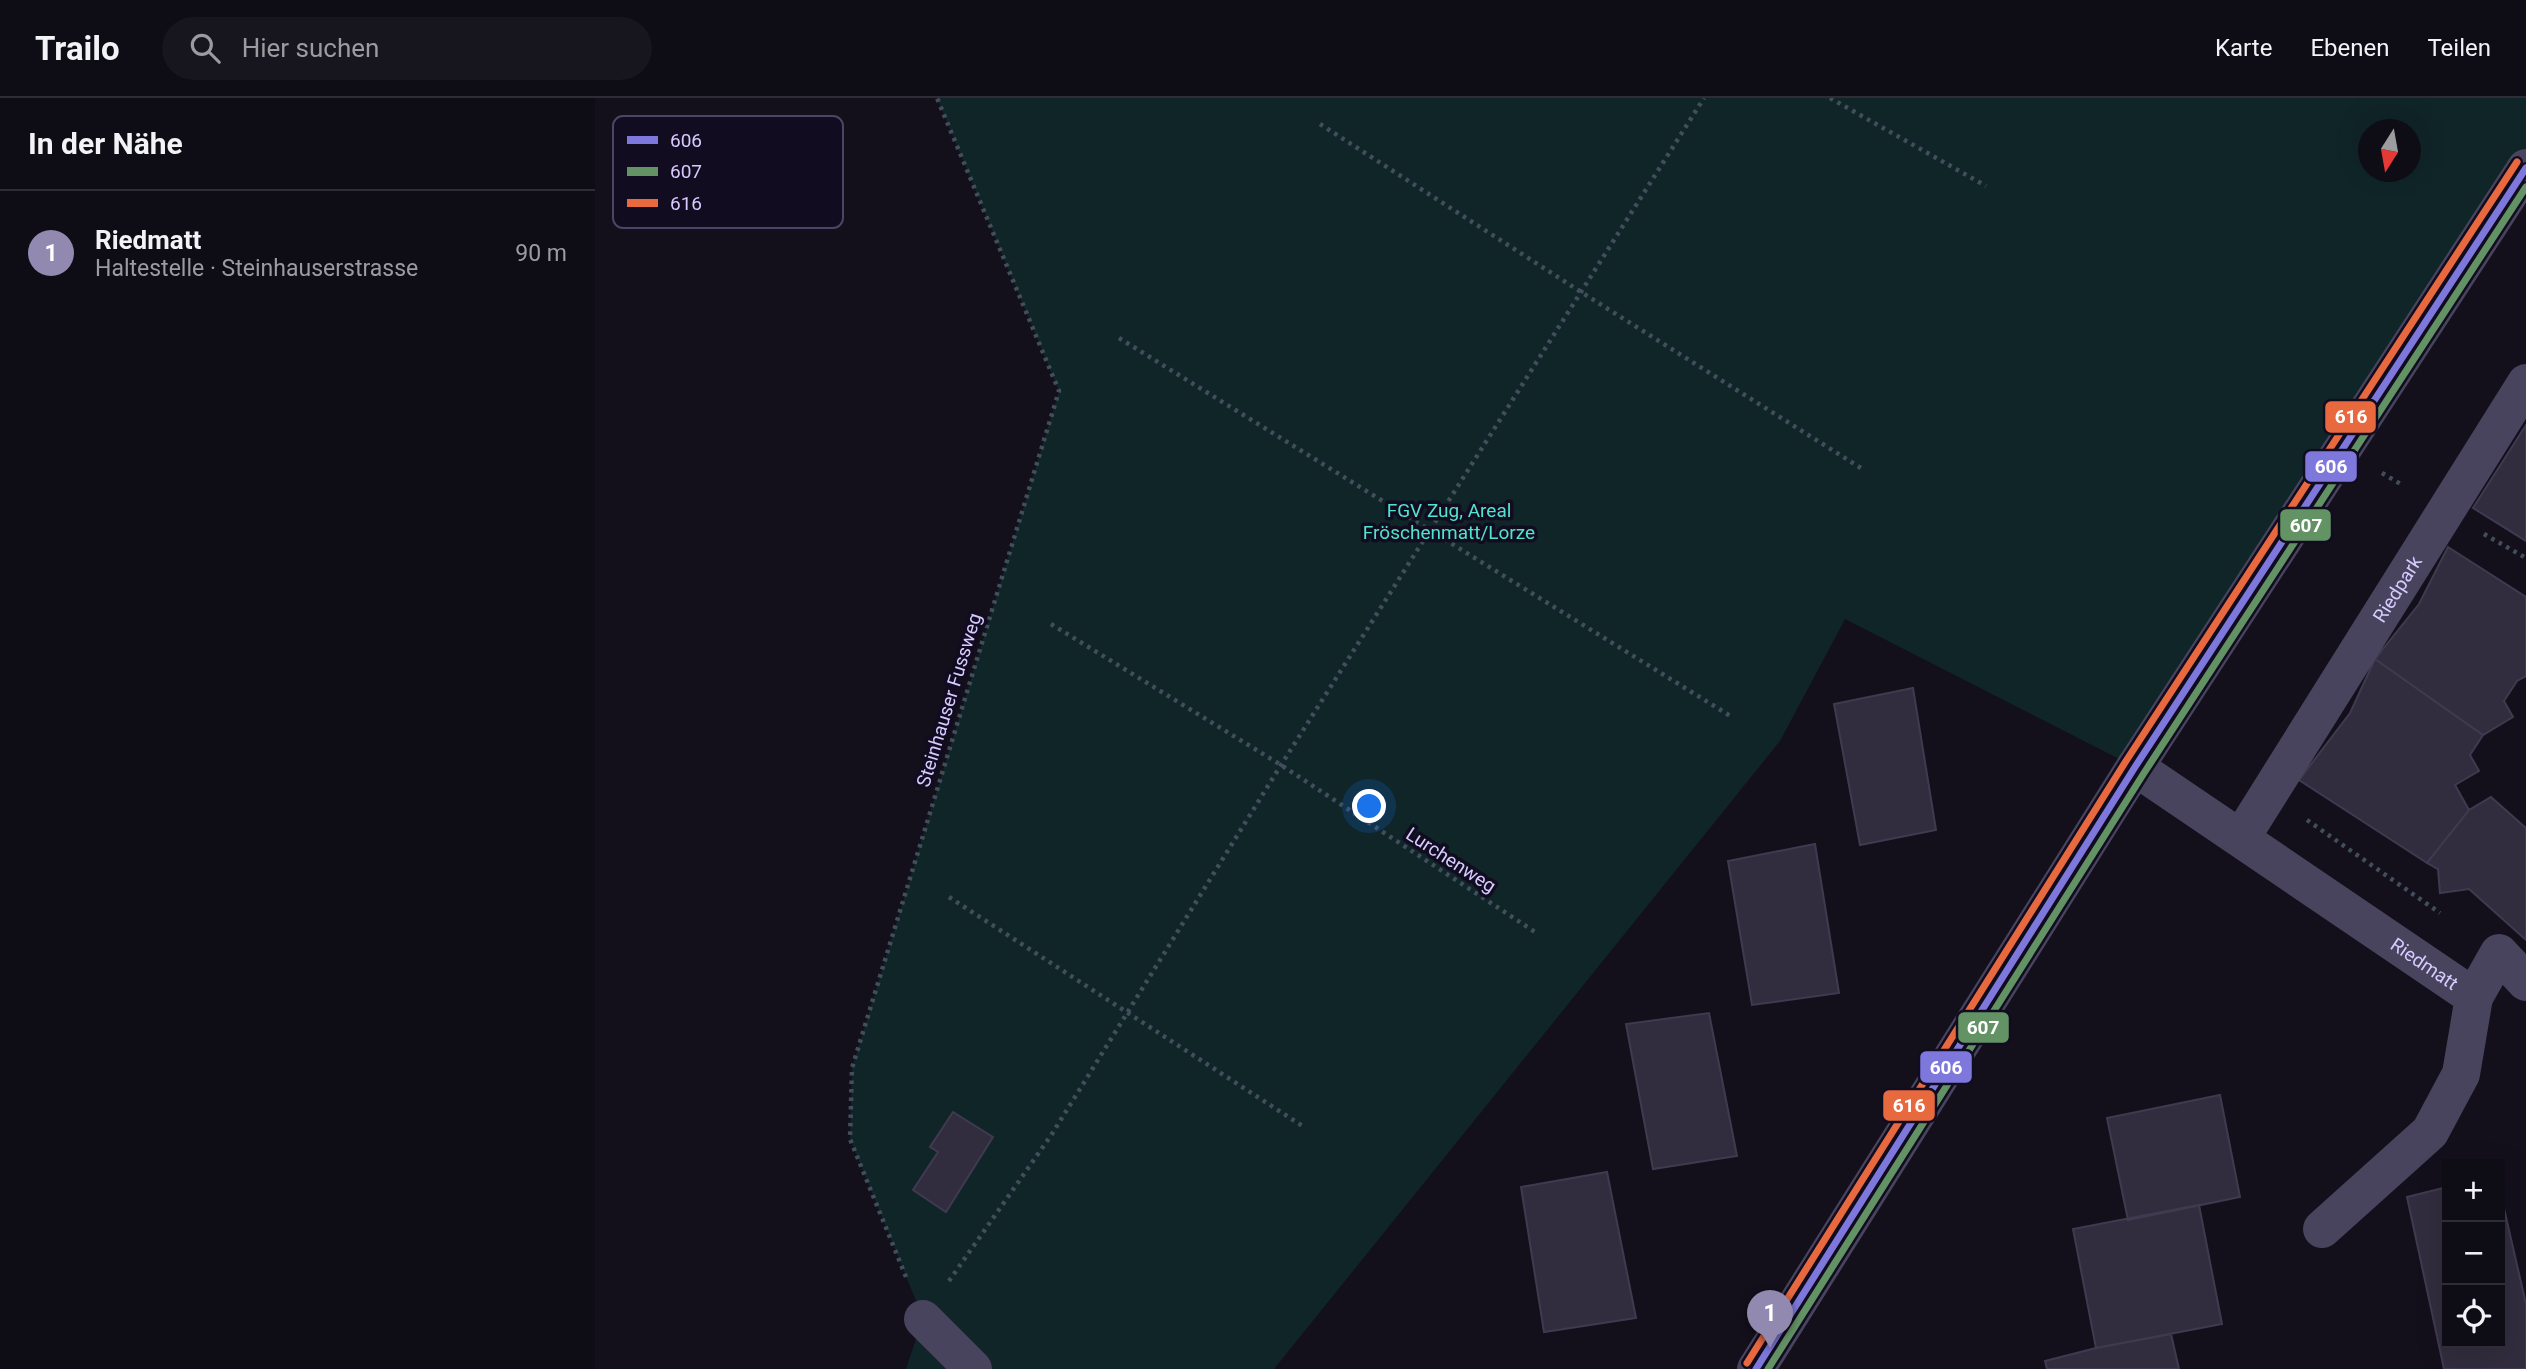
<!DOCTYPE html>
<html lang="de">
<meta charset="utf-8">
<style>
:root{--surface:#0e0c15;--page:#17151e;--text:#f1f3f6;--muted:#9b9ba0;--line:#2e2c34;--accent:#9289b0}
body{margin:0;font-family:Roboto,sans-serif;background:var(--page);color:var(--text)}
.controls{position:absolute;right:21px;bottom:21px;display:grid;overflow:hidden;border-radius:0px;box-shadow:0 7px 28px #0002}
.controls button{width:63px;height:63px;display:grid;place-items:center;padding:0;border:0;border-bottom:2px solid var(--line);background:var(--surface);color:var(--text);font:35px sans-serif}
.compass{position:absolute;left:1763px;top:21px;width:63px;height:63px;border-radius:50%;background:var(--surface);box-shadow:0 7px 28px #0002;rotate:191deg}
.you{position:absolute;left:775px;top:709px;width:24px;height:24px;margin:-18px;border:5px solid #fff;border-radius:50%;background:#1a73e8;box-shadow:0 0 0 10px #1a73e833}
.badge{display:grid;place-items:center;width:46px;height:46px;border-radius:50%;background:var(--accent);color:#fff;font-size:23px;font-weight:700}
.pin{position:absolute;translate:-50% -58px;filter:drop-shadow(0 2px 4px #0008)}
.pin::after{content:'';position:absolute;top:37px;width:24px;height:21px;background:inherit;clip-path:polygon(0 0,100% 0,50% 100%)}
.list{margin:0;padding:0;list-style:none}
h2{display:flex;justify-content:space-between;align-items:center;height:91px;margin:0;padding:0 28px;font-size:30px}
h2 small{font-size:23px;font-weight:400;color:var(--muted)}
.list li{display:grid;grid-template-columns:46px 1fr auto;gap:21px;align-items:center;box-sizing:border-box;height:126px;padding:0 28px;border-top:2px solid var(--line)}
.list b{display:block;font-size:26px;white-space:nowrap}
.list p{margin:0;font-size:23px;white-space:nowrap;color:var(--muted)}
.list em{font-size:23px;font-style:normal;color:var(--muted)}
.icon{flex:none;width:38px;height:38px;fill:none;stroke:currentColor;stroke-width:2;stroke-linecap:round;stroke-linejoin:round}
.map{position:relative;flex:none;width:1931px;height:1271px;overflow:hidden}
header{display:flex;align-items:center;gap:42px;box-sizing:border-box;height:98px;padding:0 35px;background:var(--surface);border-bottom:2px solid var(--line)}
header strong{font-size:33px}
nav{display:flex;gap:38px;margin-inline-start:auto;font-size:24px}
.search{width:490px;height:63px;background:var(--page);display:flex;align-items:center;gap:18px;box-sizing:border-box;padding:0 24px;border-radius:38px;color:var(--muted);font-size:26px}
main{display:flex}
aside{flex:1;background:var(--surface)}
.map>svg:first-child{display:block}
.green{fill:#102528;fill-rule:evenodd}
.building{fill:#312d3e;stroke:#403a50;stroke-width:2}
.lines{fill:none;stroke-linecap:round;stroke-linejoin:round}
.path{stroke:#434e5d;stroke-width:4.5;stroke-dasharray:3.5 5;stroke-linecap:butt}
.minor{stroke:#48445d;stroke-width:38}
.bus-1-casing{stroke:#110c20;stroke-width:12}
.bus-2-casing{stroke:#110c20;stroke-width:12}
.bus-3-casing{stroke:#110c20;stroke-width:12}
.bus-1{stroke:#7e78dc;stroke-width:7}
.bus-2{stroke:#639264;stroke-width:7}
.bus-3{stroke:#e9693f;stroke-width:7}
.labels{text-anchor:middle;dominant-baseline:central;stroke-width:7;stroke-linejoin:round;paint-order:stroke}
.park-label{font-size:19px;fill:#52e3ce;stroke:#110c20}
.street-label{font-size:19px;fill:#d6caff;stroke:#110c20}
.key{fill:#110c20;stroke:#4c4563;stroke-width:2}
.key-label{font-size:19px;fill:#d6caff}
.line-badge{stroke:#110c20;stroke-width:2.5}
.badge-label{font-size:19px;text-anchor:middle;font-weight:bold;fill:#fff}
</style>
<header>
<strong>Trailo</strong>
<div class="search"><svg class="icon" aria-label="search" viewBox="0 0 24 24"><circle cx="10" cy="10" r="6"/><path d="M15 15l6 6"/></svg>Hier suchen</div>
<nav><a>Karte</a><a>Ebenen</a><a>Teilen</a></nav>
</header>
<main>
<aside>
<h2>In der Nähe<small></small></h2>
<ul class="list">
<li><span class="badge">1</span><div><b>Riedmatt</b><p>Haltestelle · Steinhauserstrasse</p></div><em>90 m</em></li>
</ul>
</aside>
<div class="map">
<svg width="1931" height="1271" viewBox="0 0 1931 1271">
<rect width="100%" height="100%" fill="#13101c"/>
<!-- green -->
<path class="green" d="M342,0H1931V70L1540,669L1250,521L1185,643L679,1271H311L328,1220L255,1041L257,970L464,293ZM1773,32H1815V74H1773Z"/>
<!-- building -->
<path class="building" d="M1931,327V443L1878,410Z
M1853,449L1931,499V578L1922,583L1909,603L1918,619L1888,637L1780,561L1824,506Z
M1780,561L1888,637L1875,657L1884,673L1860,687L1874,712L1832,765L1704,682L1755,615Z
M1318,590L1341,732L1265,747L1239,606Z
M1896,699L1931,730V842L1874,791L1845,795L1843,771L1832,765L1874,712Z
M1220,746L1244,895L1157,907L1133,763Z
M1114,915L1142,1058L1058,1071L1031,926Z
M1625,997L1645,1099L1533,1122L1512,1020Z
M358,1014L398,1039L351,1114L318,1092L343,1054L335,1049Z
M1012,1074L1041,1220L949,1234L926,1089Z
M1852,1089V1245H1905V1093L1931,1206V1271H1849L1812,1099Z
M1604,1107L1627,1226L1501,1250L1478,1131Z
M1576,1236L1584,1271H1452L1450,1263L1501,1250Z"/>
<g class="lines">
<!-- path -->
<path class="path" d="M1235,0L1391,88
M725,26L986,194L1269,372
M524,240L1137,619
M1787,375L1809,388
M1889,436L1931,460
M456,526L686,667L940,834
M1712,722L1845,815
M354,799L709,1029
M311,1179L255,1041L257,970L464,293L342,0
M354,1183L457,1036L686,667L1109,0"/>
<!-- minor -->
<g class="minor">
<path id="s1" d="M1540,669L1879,899L1866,976L1835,1034L1727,1131"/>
<path id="s2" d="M1646,740L1931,285"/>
<path d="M1879,899L1904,855L1931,884"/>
<path d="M328,1221L378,1271"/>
<path d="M1161,1271L1540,669L1931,70"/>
</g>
<!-- bus-1 casing -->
<g class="bus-1-casing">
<path id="bus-1" d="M1161,1271L1540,669L1931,70"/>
</g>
<!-- bus-2 casing -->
<g class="bus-2-casing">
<path id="bus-2" d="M1173,1271L1549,675L1931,89"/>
</g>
<!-- bus-3 casing -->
<g class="bus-3-casing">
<path id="bus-3" d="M1152,1265L1531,663L1922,64"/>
</g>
<!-- bus-1 -->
<use href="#bus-1" class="bus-1"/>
<!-- bus-2 -->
<use href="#bus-2" class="bus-2"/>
<!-- bus-3 -->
<use href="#bus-3" class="bus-3"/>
</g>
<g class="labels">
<!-- park labels -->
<g class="park-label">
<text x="854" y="412">FGV Zug, Areal<tspan x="854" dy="22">Fröschenmatt/Lorze</tspan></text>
</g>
<!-- street labels -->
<g class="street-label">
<text stroke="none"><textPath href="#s2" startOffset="294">Riedpark</textPath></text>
<text transform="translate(354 602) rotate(-73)">Steinhauser Fussweg</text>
<text transform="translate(856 762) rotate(33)">Lurchenweg</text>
<text stroke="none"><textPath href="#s1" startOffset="350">Riedmatt</textPath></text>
</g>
</g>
<!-- legend -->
<rect x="18" y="18" width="230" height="112" rx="10" class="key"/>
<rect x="32" y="38" width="31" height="8" fill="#7e78dc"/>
<rect x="32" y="69" width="31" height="9" fill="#639264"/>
<rect x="32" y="101" width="31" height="8" fill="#e9693f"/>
<g class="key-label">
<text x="75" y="49">606</text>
<text x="75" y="80">607</text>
<text x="75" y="112">616</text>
</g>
<g class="line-badge">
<rect x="1729" y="302" width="53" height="34" rx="7" fill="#e9693f"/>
<rect x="1709" y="352" width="54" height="33" rx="7" fill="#7e78dc"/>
<rect x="1684" y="410" width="53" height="34" rx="7" fill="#639264"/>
<rect x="1362" y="913" width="53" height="33" rx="7" fill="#639264"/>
<rect x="1324" y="952" width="54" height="34" rx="7" fill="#7e78dc"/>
<rect x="1287" y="991" width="54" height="33" rx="7" fill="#e9693f"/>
</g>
<g class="badge-label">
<text x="1756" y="325">616</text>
<text x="1736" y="375">606</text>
<text x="1711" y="434">607</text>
<text x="1388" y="936">607</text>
<text x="1351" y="976">606</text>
<text x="1314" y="1014">616</text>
</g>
</svg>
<div class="controls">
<button>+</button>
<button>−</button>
<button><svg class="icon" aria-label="locate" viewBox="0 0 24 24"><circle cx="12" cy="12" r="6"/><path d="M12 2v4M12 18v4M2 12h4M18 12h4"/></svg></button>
</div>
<svg class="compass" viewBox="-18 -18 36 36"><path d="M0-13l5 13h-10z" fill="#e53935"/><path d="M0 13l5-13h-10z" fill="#9b9ba0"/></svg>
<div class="you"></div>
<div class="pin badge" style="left:1175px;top:1250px">1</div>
</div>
</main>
